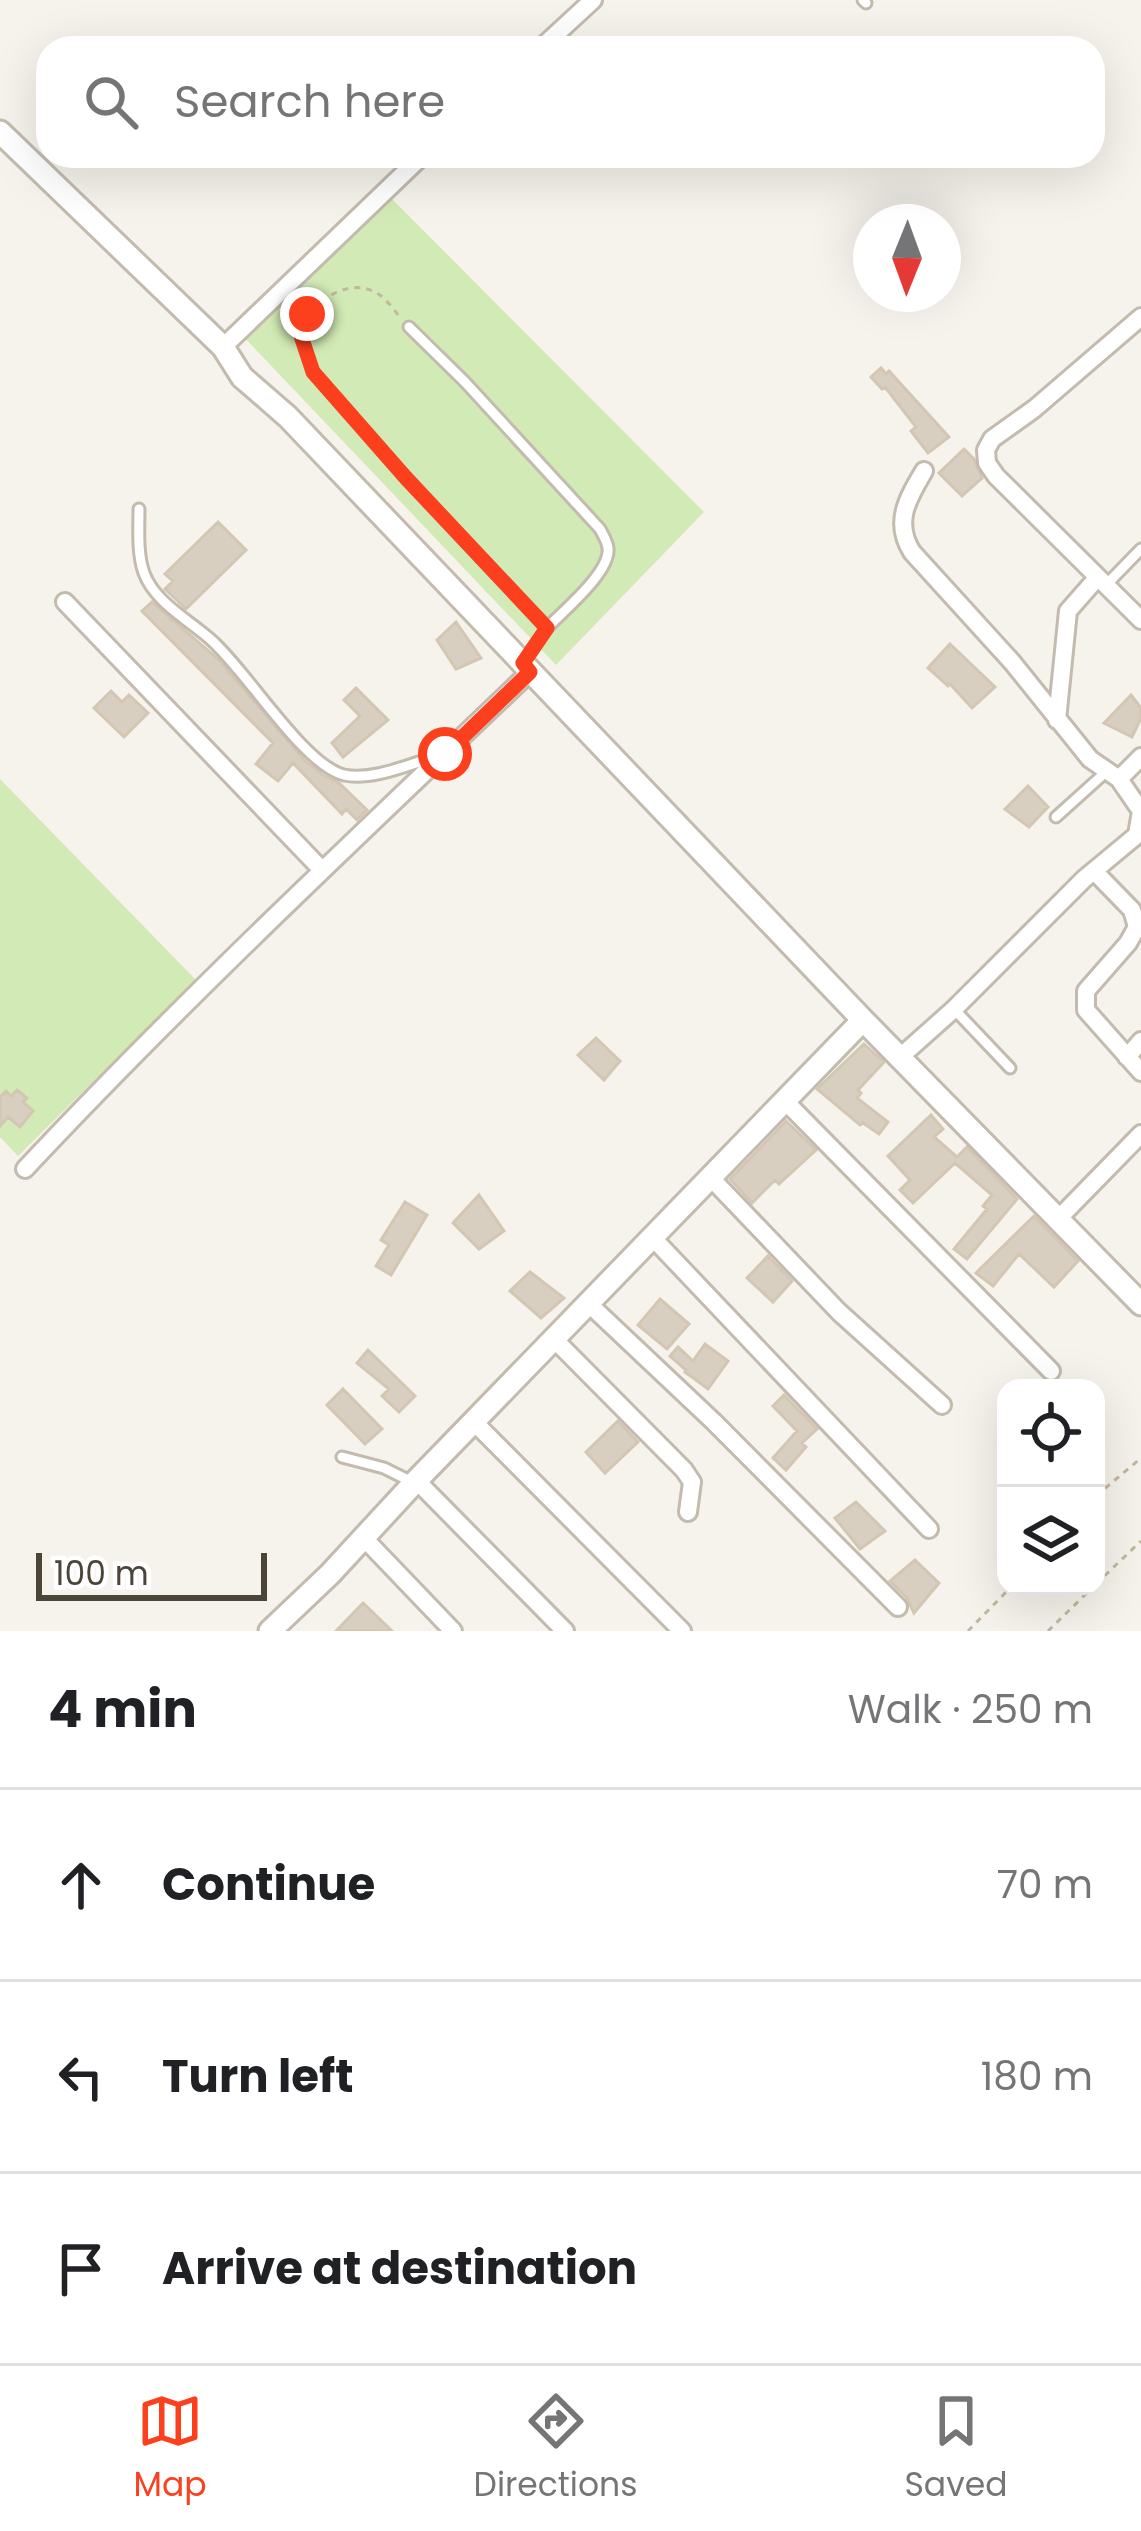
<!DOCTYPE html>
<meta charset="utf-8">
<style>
:root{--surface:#fff;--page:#f2f2f2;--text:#202124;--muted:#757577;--line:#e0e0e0;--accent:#fc3f1d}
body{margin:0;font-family:Poppins,sans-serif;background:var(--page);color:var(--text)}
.controls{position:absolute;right:36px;bottom:36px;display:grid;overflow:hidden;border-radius:24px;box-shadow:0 12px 48px #0002}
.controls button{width:108px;height:108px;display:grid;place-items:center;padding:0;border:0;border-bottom:3px solid var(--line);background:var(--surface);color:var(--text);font:60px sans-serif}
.compass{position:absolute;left:853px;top:204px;width:108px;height:108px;border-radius:50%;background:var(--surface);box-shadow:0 12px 48px #0002;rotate:181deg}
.scale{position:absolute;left:36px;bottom:30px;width:231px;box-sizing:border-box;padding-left:12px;border:6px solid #4b4439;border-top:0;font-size:33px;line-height:42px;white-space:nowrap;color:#4b4439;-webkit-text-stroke:9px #fff;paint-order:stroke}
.stop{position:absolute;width:36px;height:36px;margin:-27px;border:9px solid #fc3f1d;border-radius:50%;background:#fff}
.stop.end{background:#fc3f1d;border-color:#fff;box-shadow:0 3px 12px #0008}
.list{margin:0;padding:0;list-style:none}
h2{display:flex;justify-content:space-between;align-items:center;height:156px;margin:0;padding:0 48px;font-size:51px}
h2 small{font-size:39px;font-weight:400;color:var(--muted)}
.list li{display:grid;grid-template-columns:78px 1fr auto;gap:36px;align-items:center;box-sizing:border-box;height:192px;padding:0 48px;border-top:3px solid var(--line)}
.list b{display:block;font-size:45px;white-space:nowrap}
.list em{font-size:39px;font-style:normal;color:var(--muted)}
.icon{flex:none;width:66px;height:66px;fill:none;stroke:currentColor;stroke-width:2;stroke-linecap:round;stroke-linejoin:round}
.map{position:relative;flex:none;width:1141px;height:1631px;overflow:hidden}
.search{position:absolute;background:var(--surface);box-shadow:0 12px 48px #0002;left:36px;right:36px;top:36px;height:132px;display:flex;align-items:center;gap:30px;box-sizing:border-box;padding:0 42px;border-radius:36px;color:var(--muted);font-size:45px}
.sheet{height:732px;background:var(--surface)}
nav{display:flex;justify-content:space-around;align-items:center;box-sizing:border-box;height:168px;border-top:3px solid var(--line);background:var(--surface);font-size:33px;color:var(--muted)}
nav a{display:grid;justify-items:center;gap:6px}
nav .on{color:var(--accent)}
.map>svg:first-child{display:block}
.green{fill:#d2eab5}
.building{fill:#d8cfc1;stroke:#d3c7b4;stroke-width:3}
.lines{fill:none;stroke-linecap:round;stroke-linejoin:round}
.service-casing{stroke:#c2bbae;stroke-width:15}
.minor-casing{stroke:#c2bbae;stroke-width:22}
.tertiary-casing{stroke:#c2bbae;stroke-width:27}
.path{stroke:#c4b79f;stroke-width:3;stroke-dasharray:6 6;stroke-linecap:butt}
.service{stroke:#fff;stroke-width:9}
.minor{stroke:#fff;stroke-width:16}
.tertiary{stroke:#fff;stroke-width:21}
.route{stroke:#fc3f1d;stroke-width:15}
</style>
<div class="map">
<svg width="1141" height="1631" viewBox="0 0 1141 1631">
<rect width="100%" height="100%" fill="#f6f3ec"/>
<!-- green -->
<path class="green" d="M387,194L704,512L556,665L239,332Z
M0,779L196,980L18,1156L0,1137Z"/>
<!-- building -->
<path class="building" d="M881,368L886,374L889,371L949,437L928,453L911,431L916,427L885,387L882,389L871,377Z
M964,449L974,459L982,478L962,496L939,473Z
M218,522L246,550L186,609L165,589L173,581L165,574Z
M152,602L218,659L304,760L323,775L339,783L367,810L357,820L346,809L342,814L293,763L278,781L256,764L273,743L142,611Z
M456,622L481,658L456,669L437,640Z
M950,644L995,687L972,708L950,684L948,686L928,668Z
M356,688L388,720L343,757L332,743L360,716L344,700Z
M111,691L122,702L129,695L148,713L124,737L94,708Z
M1131,695L1141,708V718L1132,737L1104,723Z
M1028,786L1048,807L1029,827L1005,809Z
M596,1038L620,1061L604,1080L578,1055Z
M864,1044L884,1062L858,1090L861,1093L857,1098L888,1122L879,1134L863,1123L860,1125L817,1089Z
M17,1090L27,1098L23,1102L33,1111L20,1127L8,1117L0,1126V1097L6,1091L11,1096Z
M931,1115L943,1129L934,1137L957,1157L967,1147L1017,1199L967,1259L954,1249L987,1209L983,1206L992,1195L955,1163L913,1203L900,1190L910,1180L888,1156Z
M786,1121L816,1150L779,1184L775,1180L752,1203L730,1179Z
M479,1195L504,1231L479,1249L453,1223Z
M405,1202L427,1215L391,1275L376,1266L389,1245L381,1240Z
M1034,1216L1078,1261L1054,1287L1019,1254L993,1286L976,1273Z
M768,1256L792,1281L773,1302L747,1278Z
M530,1272L564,1298L541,1318L510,1291Z
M660,1299L689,1324L667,1349L638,1325Z
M705,1344L728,1361L708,1389L685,1372L686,1370L670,1356L678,1347L693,1361Z
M368,1350L415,1396L399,1412L382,1396L389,1389L357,1363Z
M343,1389L382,1429L365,1444L327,1405Z
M784,1395L817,1429L802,1443L806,1447L786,1470L773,1458L797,1431L773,1406Z
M618,1421L638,1442L605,1473L586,1452Z
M856,1502L885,1531L860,1549L835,1518Z
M915,1560L939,1583L914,1613L907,1598L890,1581Z
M363,1603L392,1631H336Z"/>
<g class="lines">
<!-- service casing -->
<g class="service-casing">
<path id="service" d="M863,0L866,3
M313,372L406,478L547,628C563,611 611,572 608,548C607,541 603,535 600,529L465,382L409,327
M139,509C139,528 137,554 144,573C154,601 187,619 209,638C245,668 303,765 344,775C372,781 407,765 434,757
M1105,586L1141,549
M523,663L547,628
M1056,817L1107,771
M954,1009L1010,1068
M342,1457L384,1468L414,1483"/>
</g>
<!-- minor casing -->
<g class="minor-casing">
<path id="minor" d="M541,48L593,0
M1141,317L1034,409L992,439L986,450L987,463L996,476L1141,620
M223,347L422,156
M924,471C908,498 893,522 912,552L1012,662L1090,759L1119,779L1141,757
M65,602L321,869
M1057,720L1068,611L1097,578
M1094,871L1132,910L1137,927L1128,943L1086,991V1010L1141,1072
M1127,1057L1141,1041
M899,1058L954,1009L1084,879L1137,835L1141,811L1119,779
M785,1101L1051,1371
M25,1169C187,996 360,835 530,672
M710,1177L839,1312L942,1405
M1058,1219L1141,1134
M652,1237L929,1529
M589,1304L714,1422L898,1607
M555,1340L684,1470L692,1482L688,1512
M475,1423L682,1631
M417,1481L565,1631
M364,1538L453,1631"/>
</g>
<!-- tertiary casing -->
<g class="tertiary-casing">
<path id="tertiary" d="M0,132L223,347L242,377L288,417L863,1020L1141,1304
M270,1631L330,1574L414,1483L863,1020"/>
</g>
<!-- path -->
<path class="path" d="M310,362L298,327C313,302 350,274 380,295C387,300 394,310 400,317
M1096,1496L1141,1458
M1096,1584L1141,1541
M968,1631L1012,1586
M1048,1631L1094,1586"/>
<!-- service -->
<use href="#service" class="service"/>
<!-- minor -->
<use href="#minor" class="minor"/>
<!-- tertiary -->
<use href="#tertiary" class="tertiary"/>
</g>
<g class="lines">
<!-- route -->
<path class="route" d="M307,314L298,327L313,372L406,478L547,628L523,663L530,672L445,754"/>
</g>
</svg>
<div class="controls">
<button><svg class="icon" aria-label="locate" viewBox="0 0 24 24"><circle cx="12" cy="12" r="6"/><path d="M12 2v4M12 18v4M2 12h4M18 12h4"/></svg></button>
<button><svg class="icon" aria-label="layers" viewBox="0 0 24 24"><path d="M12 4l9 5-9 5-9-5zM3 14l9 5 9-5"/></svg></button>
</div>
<svg class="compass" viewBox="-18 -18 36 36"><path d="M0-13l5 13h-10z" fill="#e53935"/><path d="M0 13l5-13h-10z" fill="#757577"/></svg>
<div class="scale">100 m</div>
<div class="stop" style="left:445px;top:754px"></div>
<div class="stop end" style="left:307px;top:314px"></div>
<div class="search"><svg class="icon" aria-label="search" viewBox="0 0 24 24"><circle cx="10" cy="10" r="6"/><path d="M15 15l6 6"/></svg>Search here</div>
</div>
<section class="sheet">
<h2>4 min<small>Walk · 250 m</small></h2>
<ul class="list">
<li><svg class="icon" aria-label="ahead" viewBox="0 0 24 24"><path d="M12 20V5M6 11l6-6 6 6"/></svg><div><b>Continue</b></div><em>70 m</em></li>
<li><svg class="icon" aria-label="left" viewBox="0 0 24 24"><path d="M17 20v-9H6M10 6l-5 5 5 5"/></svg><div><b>Turn left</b></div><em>180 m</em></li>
<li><svg class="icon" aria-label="arrive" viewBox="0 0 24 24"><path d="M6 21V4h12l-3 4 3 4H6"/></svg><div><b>Arrive at destination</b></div></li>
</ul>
</section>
<nav>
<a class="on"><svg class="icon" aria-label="map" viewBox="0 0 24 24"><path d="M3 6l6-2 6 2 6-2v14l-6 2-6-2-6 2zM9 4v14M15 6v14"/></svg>Map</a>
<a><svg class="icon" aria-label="directions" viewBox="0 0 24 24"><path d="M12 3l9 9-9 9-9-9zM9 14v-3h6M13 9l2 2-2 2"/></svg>Directions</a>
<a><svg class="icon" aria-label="saved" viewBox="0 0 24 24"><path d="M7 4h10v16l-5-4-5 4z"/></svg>Saved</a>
</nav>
